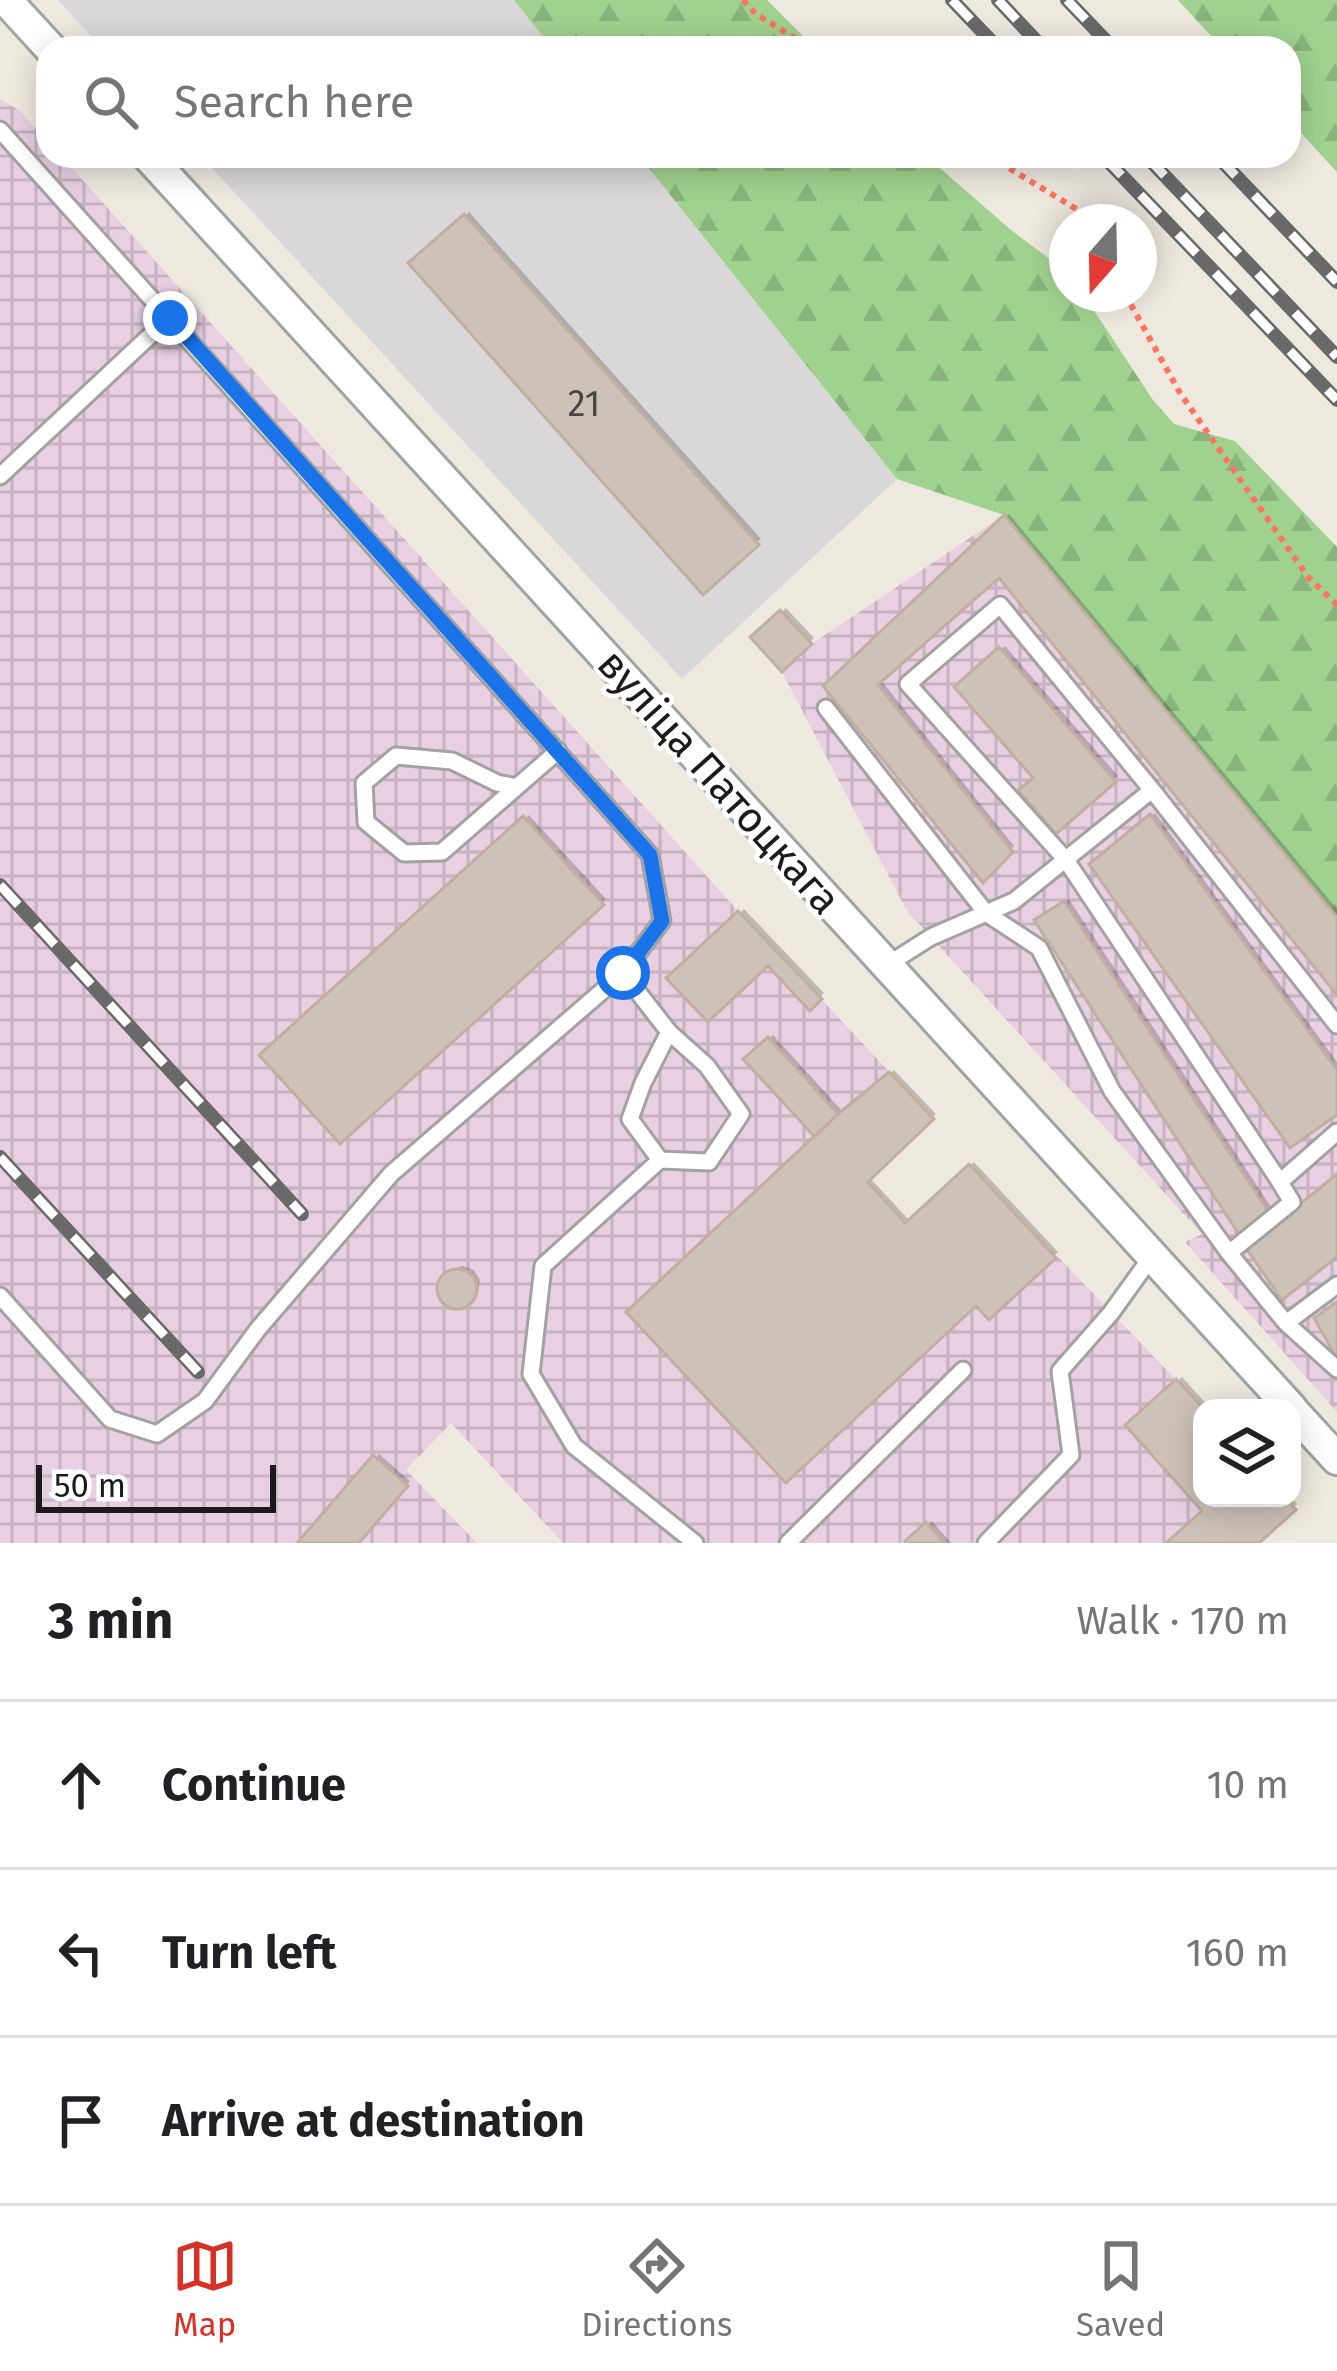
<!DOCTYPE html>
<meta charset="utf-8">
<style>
:root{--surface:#fff;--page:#f2f2f2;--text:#202124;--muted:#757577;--line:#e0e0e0;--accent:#d93025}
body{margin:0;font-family:"Fira Sans",sans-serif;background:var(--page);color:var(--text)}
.controls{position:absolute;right:36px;bottom:36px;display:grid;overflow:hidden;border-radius:24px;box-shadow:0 6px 30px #0003}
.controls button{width:108px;height:108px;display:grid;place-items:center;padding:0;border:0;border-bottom:3px solid var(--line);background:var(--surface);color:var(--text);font:60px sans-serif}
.compass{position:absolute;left:1049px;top:204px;width:108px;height:108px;border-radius:50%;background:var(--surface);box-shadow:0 6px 30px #0003;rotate:200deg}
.scale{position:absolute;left:36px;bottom:30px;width:240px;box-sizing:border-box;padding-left:12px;border:6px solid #1b1b1b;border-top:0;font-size:33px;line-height:42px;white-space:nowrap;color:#1b1b1b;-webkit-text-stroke:9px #fff;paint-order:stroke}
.stop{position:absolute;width:36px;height:36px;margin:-27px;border:9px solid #1a73e8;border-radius:50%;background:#fff}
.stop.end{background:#1a73e8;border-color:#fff;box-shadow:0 3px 12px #0008}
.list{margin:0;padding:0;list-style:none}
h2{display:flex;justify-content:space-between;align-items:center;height:156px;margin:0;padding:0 48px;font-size:51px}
h2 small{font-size:39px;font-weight:400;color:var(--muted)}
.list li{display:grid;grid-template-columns:78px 1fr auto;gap:36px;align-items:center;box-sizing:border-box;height:168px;padding:0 48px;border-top:3px solid var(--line)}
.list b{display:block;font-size:45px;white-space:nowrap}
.list em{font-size:39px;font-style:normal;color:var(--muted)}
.icon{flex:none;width:66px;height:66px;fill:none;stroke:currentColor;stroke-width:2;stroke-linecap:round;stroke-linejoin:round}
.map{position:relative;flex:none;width:1337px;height:1543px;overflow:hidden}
.search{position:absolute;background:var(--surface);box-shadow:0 6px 30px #0003;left:36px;right:36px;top:36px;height:132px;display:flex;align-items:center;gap:30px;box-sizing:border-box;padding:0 42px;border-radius:36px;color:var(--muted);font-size:45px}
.sheet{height:660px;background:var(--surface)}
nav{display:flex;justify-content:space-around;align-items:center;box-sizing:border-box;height:168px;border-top:3px solid var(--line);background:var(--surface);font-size:33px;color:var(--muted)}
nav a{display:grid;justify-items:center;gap:6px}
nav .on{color:var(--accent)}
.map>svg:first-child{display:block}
.residential{fill:#d9d7d7}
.industrial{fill:url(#industrial-grid)}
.forest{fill:url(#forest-firs)}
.shadow{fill:#0003}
.building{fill:#cec2b8;stroke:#c1afa0;stroke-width:3}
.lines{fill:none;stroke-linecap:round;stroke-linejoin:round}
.service-casing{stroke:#a2a2a2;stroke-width:21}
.minor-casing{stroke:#a2a2a2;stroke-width:36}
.path{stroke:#ff745e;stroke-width:6;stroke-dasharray:6 6;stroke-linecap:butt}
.service{stroke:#fff;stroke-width:15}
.minor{stroke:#fff;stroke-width:30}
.rail-casing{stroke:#696969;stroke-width:14}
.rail{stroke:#fff;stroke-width:9;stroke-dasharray:27;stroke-linecap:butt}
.route{stroke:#1a73e8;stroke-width:15}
.labels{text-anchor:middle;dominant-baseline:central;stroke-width:9;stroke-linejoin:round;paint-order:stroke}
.number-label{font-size:36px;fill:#484542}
.street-label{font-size:42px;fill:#1b1b1b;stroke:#fff}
</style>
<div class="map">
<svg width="1337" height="1543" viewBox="0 0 1337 1543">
<defs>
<pattern id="industrial-grid" width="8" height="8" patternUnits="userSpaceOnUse" patternTransform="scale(3)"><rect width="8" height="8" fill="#e8d0e2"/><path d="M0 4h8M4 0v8" fill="none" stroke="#c6b2c1"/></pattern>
<pattern id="forest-firs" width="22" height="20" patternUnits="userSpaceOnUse" patternTransform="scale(3)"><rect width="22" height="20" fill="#a0d28f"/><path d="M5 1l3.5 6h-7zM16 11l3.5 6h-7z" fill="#89b47b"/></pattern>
</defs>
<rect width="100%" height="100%" fill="#eee9df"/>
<!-- residential -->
<path class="residential" d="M58,0H514L552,48H102Z
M201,156H639L897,479L682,679Z"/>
<!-- industrial -->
<path class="industrial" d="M0,99L20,111L48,142V156H61L738,911L934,1119L868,1183L905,1222L969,1164L1203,1408L1202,1498L1296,1510L1259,1543H563L451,1423L406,1470L477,1543H0Z
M1004,515L1337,917V1412L1185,1242L1202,1234L907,911L782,672L750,637L780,610L813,643Z"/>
<!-- forest -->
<path class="forest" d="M514,0H767L815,48H552Z
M1178,0H1337V172L1289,120V48H1222Z
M639,156H926L1011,230L1067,272V294H1083L1153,400L1174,424L1235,441L1337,547V917L1004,515L897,479Z"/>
<!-- shadow -->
<path class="shadow" d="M469,212L761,539L704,590L412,263Z
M1009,514L1337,909V990L1000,574L880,679L1014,846L983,879L827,686Z
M786,608L814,638L782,667L754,637Z
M1005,646L1118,776L1056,830L1037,778L958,687Z
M1155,813L1337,1062V1111L1093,864Z
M529,815L606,899L341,1140L264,1055Z
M1069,899L1273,1210L1269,1214L1042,917Z
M744,909L824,993L810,1007L768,962L670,978Z
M773,1035L844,1113L894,1070L936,1114L869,1177L910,1221L974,1162L1058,1252L989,1316L747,1059Z
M463,1266L474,1270L480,1280L478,1291L464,1305L458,1306L448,1303L441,1289L444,1279L458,1267Z
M1182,1377L1210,1408H1202V1498H1291L1297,1504L1255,1543H1170L1206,1511L1129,1425Z
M379,1454L410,1481L356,1543H301Z
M932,1521L951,1543H911L909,1541Z"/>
<!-- building -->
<path class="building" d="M464,214L759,545L703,595L408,263Z
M1004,515L1337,917V995L999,578L878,685L1013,852L983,883L823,686Z
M780,610L812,644L782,672L750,637Z
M999,647L1116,782L1056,834L1018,790L1033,778L954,687Z
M1150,814L1337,1070V1115L1290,1148L1089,864Z
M523,816L604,905L340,1144L259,1055Z
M1064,901L1271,1216L1240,1236L1034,920Z
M738,911L822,999L810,1011L768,966L708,1022L666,978Z
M768,1037L838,1114L815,1137L743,1059Z
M889,1072L934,1119L868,1182L905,1223L969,1164L1056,1258L989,1320L976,1306L786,1483L626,1312L838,1114Z
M1337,1174V1257L1282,1300L1246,1248Z
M437 1289a20 20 0 1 1 40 0a20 20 0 1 1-40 0Z
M1337,1302V1359L1314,1318Z
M1176,1379L1203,1408L1202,1498H1285L1296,1510L1259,1543H1166L1202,1511L1125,1425Z
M373,1455L408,1486L359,1543H297Z
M926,1522L944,1543H907L905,1541Z"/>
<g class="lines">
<!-- service casing -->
<g class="service-casing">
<path id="service" d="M0,130L650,855L662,921L623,973L391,1174L258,1329L205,1401L157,1434L110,1419L0,1296
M0,476L169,318
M826,708L986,913L1039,948L1112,1091L1229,1253L1286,1323
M517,787L497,783L452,761L396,756L364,783L366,822L404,853L442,852L558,751
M887,965L931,937L1014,901L1152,790
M623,973L669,1032L707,1066L741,1114L709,1162L660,1160L630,1119L643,1083L669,1032
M1337,1025L1152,790L1000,605L908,684L1066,860L1280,1182L1337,1132
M660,1160L543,1266L531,1374L574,1446L695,1543
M1229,1253L1292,1202L1276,1176
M1337,1285L1286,1323L1337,1369
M788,1543L963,1370
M986,1543L1071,1455L1060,1371L1111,1313L1152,1256"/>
</g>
<!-- minor casing -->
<g class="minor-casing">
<path id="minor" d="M6,0L50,48
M148,156L1291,1408
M1292,1410L1337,1459"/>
</g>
<!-- path -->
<path class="path" d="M743,0L756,14L811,48
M989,156L1078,210L1084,222
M1125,294L1180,393L1308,577L1337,605"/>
<!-- service -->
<use href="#service" class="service"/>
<!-- minor -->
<use href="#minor" class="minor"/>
<!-- rail casing -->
<g class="rail-casing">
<path id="rail" d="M952,0L998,48
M998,0L1043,48
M1067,0L1113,48
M1103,156L1337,400
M1146,156L1337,357
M1217,156L1337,282
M0,885L302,1214
M0,1157L198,1372"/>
</g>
<!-- rail -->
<use href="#rail" class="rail"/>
</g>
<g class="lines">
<!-- route -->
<path class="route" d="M170,318L650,855L662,921L623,973"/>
</g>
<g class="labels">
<!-- number labels -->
<g class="number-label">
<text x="584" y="404">21</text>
</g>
<!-- street labels -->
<g class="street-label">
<text transform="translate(719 782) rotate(48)">вуліца Патоцкага</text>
</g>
</g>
</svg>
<div class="controls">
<button><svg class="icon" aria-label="layers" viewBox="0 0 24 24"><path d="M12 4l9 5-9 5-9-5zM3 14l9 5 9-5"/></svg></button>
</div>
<svg class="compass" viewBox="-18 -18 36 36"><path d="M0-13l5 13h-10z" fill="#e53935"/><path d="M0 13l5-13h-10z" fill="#757577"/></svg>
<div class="scale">50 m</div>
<div class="stop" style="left:623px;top:973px"></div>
<div class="stop end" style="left:170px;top:318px"></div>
<div class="search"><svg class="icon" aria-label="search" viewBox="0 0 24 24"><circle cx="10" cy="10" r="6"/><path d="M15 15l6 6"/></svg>Search here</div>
</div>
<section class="sheet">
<h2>3 min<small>Walk · 170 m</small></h2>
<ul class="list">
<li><svg class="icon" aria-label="ahead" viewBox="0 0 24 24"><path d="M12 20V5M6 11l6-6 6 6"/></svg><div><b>Continue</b></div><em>10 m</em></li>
<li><svg class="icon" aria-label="left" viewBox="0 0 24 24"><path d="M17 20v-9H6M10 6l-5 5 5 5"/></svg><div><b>Turn left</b></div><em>160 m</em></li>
<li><svg class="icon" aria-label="arrive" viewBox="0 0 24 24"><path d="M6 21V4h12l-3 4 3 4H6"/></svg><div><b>Arrive at destination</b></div></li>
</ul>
</section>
<nav>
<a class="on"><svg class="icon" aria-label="map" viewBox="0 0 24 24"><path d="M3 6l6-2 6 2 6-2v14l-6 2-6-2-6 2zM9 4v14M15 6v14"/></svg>Map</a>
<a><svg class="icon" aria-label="directions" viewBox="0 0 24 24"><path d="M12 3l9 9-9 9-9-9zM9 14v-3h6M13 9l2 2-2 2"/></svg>Directions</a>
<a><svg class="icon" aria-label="saved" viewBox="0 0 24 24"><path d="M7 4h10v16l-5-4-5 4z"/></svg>Saved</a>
</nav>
